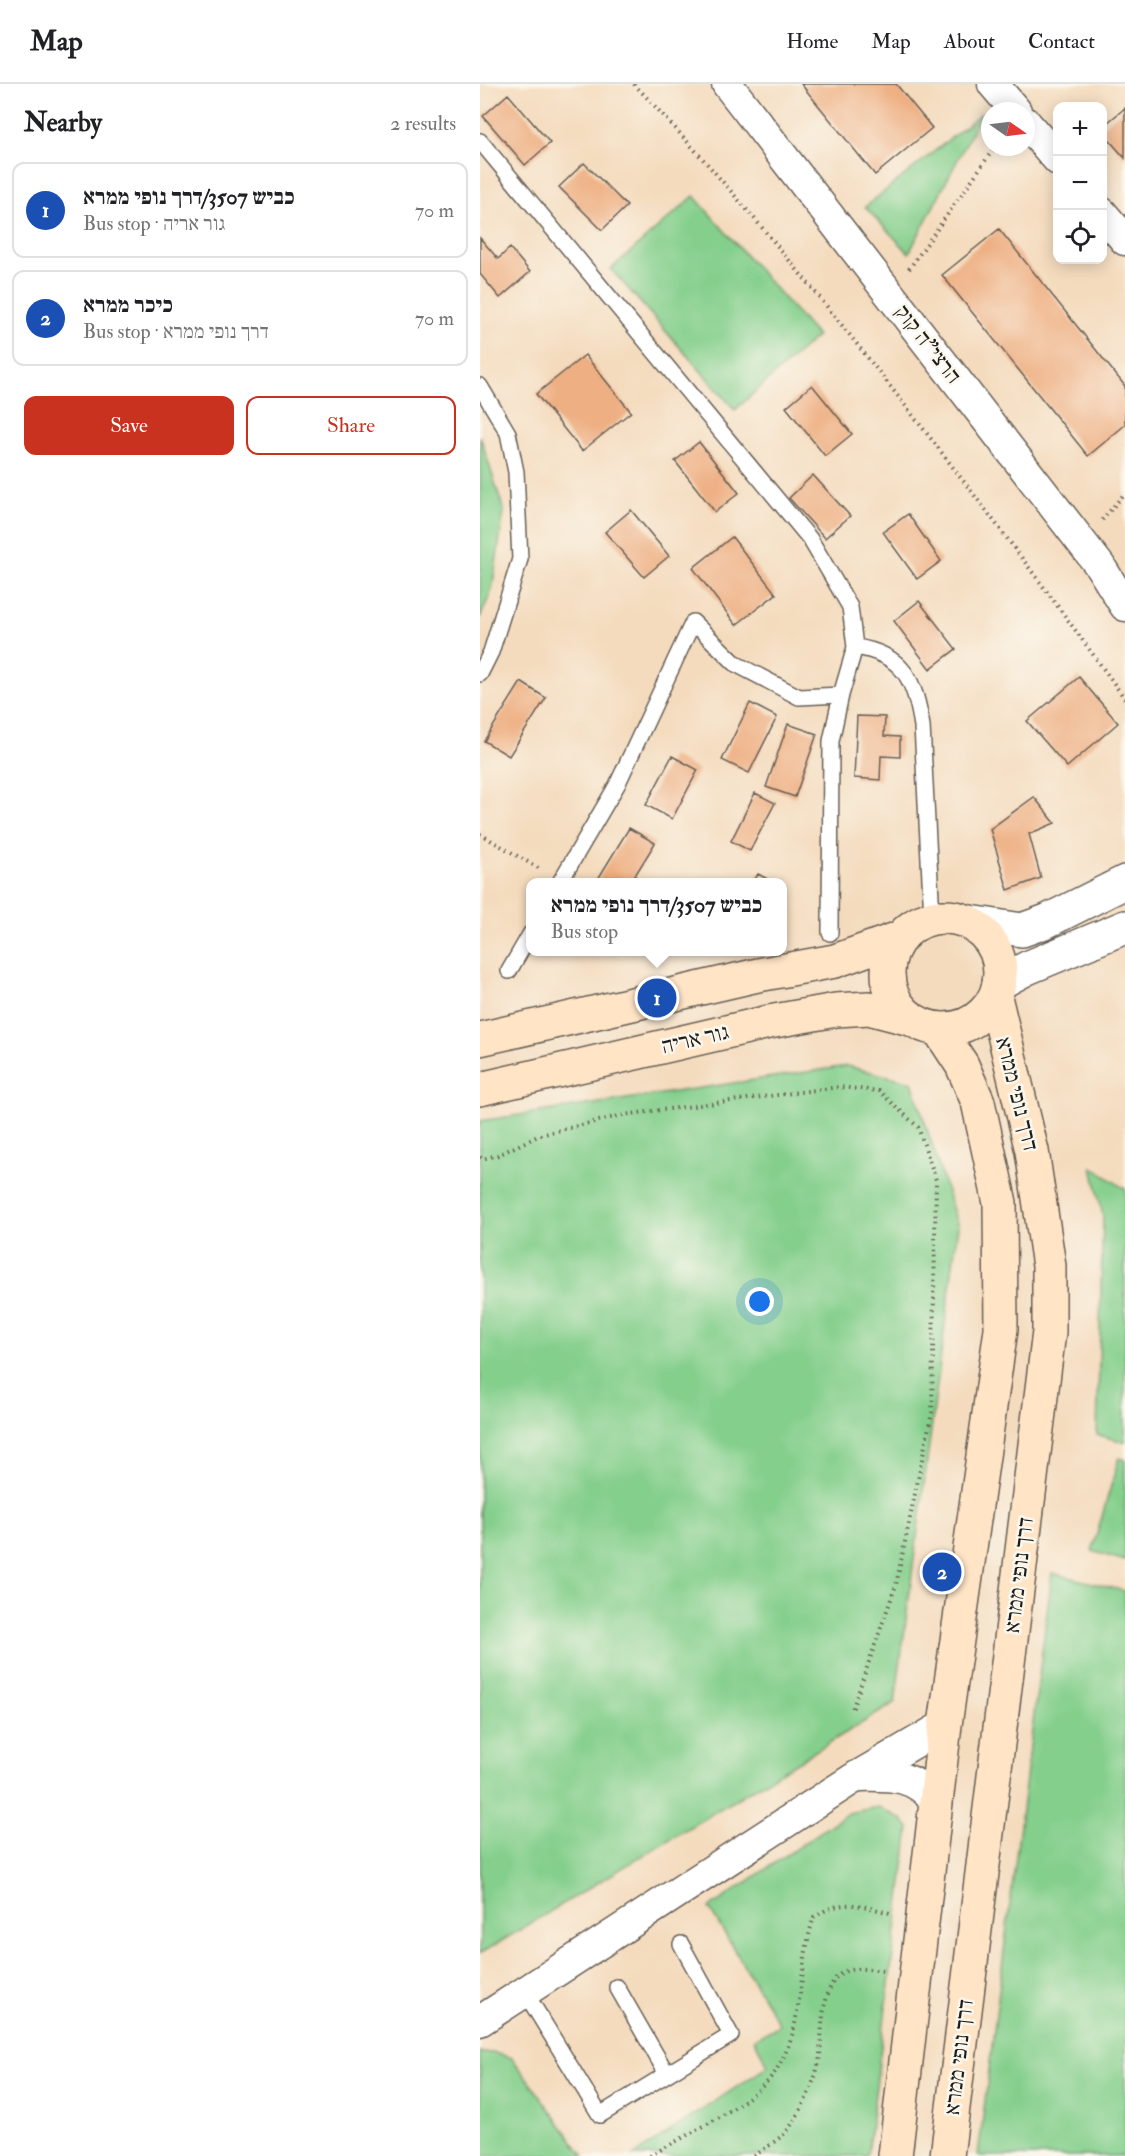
<!DOCTYPE html>
<meta charset="utf-8">
<style>
:root{--surface:#fff;--page:#f6f6f6;--text:#202124;--muted:#757577;--line:#e0e0e0;--accent:#c8321e}
body{margin:0;font-family:"IM FELL Double Pica","Frank Ruhl Libre",serif;background:var(--page);color:var(--text)}
.controls{position:absolute;right:18px;top:18px;display:grid;overflow:hidden;border-radius:12px;box-shadow:0 3px 15px #0003}
.controls button{width:54px;height:54px;display:grid;place-items:center;padding:0;border:0;border-bottom:2px solid var(--line);background:var(--surface);color:var(--text);font:30px sans-serif}
.compass{position:absolute;left:501px;top:18px;width:54px;height:54px;border-radius:50%;background:var(--surface);box-shadow:0 3px 15px #0003;rotate:104deg}
.you{position:absolute;left:280px;top:1218px;width:21px;height:21px;margin:-15px;border:4px solid #fff;border-radius:50%;background:#1a73e8;box-shadow:0 0 0 9px #1a73e833}
.badge{display:grid;place-items:center;width:39px;height:39px;border-radius:50%;background:var(--accent);color:#fff;font-size:20px;font-weight:700}
.pin{position:absolute;translate:-50% -50%;border:3px solid #fff;box-shadow:0 2px 6px #0006}
.popup{position:absolute;left:46px;top:794px;width:261px;height:78px;box-sizing:border-box;display:grid;place-content:center;border-radius:12px;background:var(--surface);filter:drop-shadow(0 2px 4px #0005);font-size:20px;white-space:nowrap;color:var(--muted)}
.popup b{font-size:22px;color:var(--text)}
.popup::after{content:'';position:absolute;left:50%;top:100%;margin-left:-12px;border:12px solid transparent;border-top-color:var(--surface)}
.list{margin:0;padding:0;list-style:none}
h2{display:flex;justify-content:space-between;align-items:center;height:78px;margin:0;padding:0 24px;font-size:26px}
h2 small{font-size:20px;font-weight:400;color:var(--muted)}
.list li{display:grid;grid-template-columns:39px 1fr auto;gap:18px;align-items:center;box-sizing:border-box;height:96px;margin:0 12px 12px;padding:0 12px;border:2px solid var(--line);border-radius:12px}
.list b{display:block;font-size:22px;white-space:nowrap}
.list p{margin:0;font-size:20px;white-space:nowrap;color:var(--muted)}
.list em{font-size:20px;font-style:normal;color:var(--muted)}
.actions{display:flex;gap:12px;padding:18px 24px}
.actions a{flex:1;padding:14px 0;border:2px solid var(--accent);border-radius:12px;text-align:center;font-size:21px;color:var(--accent)}
.actions .main{background:var(--accent);color:#fff}
.icon{flex:none;width:33px;height:33px;fill:none;stroke:currentColor;stroke-width:2;stroke-linecap:round;stroke-linejoin:round}
.map{position:relative;flex:none;width:645px;height:2072px;overflow:hidden}
header{display:flex;align-items:center;gap:36px;box-sizing:border-box;height:84px;padding:0 30px;background:var(--surface);border-bottom:2px solid var(--line)}
header strong{font-size:28px}
nav{display:flex;gap:33px;margin-inline-start:auto;font-size:21px}
main{display:flex}
aside{flex:1;background:var(--surface)}
.map>svg:first-child{display:block}
.green{fill:#84cf8c;stroke:#507654;stroke-width:1.5}
.building{fill:#eeaf82}
.lines{fill:none;stroke-linecap:round;stroke-linejoin:round}
.service-casing{stroke:#685f55;stroke-width:18}
.minor-casing{stroke:#685f55;stroke-width:33}
.tertiary-casing{stroke:#685f55;stroke-width:36}
.secondary-casing{stroke:#685f55;stroke-width:36}
.path{stroke:#685f55;stroke-width:4;stroke-dasharray:1.5 4.5;stroke-linecap:butt}
.service{stroke:#fff;stroke-width:15}
.minor{stroke:#fff;stroke-width:30}
.tertiary{stroke:#fff;stroke-width:33}
.secondary{stroke:#ffe4c6;stroke-width:33}
.labels{text-anchor:middle;dominant-baseline:central;stroke-width:5;stroke-linejoin:round;paint-order:stroke}
.street-label{font-size:22px;fill:#1c1c1c;stroke:#fbf7ec}
</style>
<header>
<strong>Map</strong>
<nav><a>Home</a><a>Map</a><a>About</a><a>Contact</a></nav>
</header>
<main>
<aside>
<h2>Nearby<small>2 results</small></h2>
<ul class="list">
<li><span class="badge" style="background:#1a4fb4">1</span><div><b>כביש 3507/דרך נופי ממרא</b><p>Bus stop · גור אריה</p></div><em>70 m</em></li>
<li><span class="badge" style="background:#1a4fb4">2</span><div><b>כיכר ממרא</b><p>Bus stop · דרך נופי ממרא</p></div><em>70 m</em></li>
</ul>
<div class="actions"><a class="main">Save</a><a>Share</a></div>
</aside>
<div class="map">
<svg width="645" height="2072" viewBox="0 0 645 2072">
<rect width="100%" height="100%" fill="#fbf7ec"/>
<filter id="ink" filterUnits="userSpaceOnUse"><feTurbulence type="fractalNoise" baseFrequency=".0167" numOctaves="2"/><feDisplacementMap in="SourceGraphic" scale="12" xChannelSelector="R" yChannelSelector="G"/><feConvolveMatrix kernelMatrix="1 2 1 2 8 2 1 2 1" color-interpolation-filters="sRGB"/></filter>
<filter id="wash" filterUnits="userSpaceOnUse"><feTurbulence type="fractalNoise" baseFrequency=".008" numOctaves="4" result="noise"/><feDisplacementMap in="SourceGraphic" scale="24" xChannelSelector="R" yChannelSelector="G"/><feGaussianBlur stdDeviation="1.35" result="paint"/><feColorMatrix in="noise" values="0 0 0 0 0 0 0 0 0 0 0 0 0 0 0 0 0 1.4 0 .05"/><feComposite in="paint" operator="in"/></filter>
<g filter="url(#wash)">
<rect width="100%" height="100%" fill="#f4dbbe"/>
<!-- green -->
<path class="green" d="M502,29L429,169L385,123Z
M214,112L337,252L255,326L131,185Z
M0,352L24,427L12,506L0,534Z
M367,982L432,998L478,1142L415,1619L0,1870V1037Z
M612,1083L645,1105V1358L617,1351L623,1132Z
M639,1374L645,1376V1477L612,1467Z
M572,1489L645,1507V2072H498Z
M398,1723L422,1735L429,1744L387,2072H153L288,1982L274,1955L300,1941L229,1824L368,1729Z
M0,1969H14L32,1974L104,2072H0Z"/>
<g id="blocks">
<!-- building -->
<path class="building" d="M321,0H416L452,44L395,91Z
M28,10L70,59L45,81L3,32Z
M645,24V74L622,48V43Z
M104,79L147,122L122,146L79,103Z
M519,145L645,302V341L608,372L462,191Z
M0,154L18,175L30,164L50,188L20,214L0,190Z
M105,271L151,328L102,367L56,310Z
M332,301L372,350L345,372L306,323Z
M219,358L259,409L235,428L195,377Z
M333,391L370,432L345,454L309,414Z
M151,426L189,472L164,493L125,448Z
M428,430L461,477L437,495L403,448Z
M252,453L296,510L256,541L213,484Z
M439,517L476,565L450,585L414,537Z
M599,593L638,639L587,683L547,637Z
M41,598L66,614L29,672L4,657Z
M270,619L297,633L269,689L242,676Z
M377,632L405,633L404,652L420,653V673L401,672L400,696L374,694Z
M308,640L337,650L315,713L286,703Z
M192,672L218,686L192,735L166,721Z
M275,709L295,719L270,767L251,757Z
M554,713L575,739L549,750L561,794L528,806L510,745Z
M149,744L175,759L151,798H124L118,795Z
M278,790L293,798H273Z"/>
</g>
</g>
<g filter="url(#ink)">
<use href="#blocks" fill-opacity="0" stroke="#685f55" stroke-width="1.5"/>
<g class="lines">
<!-- service casing -->
<g class="service-casing">
<path id="service" d="M0,57L330,455L370,523L375,563L361,611L351,657L350,849
M0,302L28,349L36,388L40,475L11,568L0,590
M375,563C424,570 435,597 442,642L452,833
M80,798L137,701L213,538L256,580L319,613L361,611
M29,887L51,849
M137,1903L187,1990
M45,1908L120,2031L251,1951L201,1860"/>
</g>
<!-- minor casing -->
<g class="minor-casing">
<path id="minor" d="M247,0L620,482L645,522
M513,0L536,27
M546,39L578,76
M622,129L645,156
M377,1692C411,1691 435,1690 457,1719
M0,1937L371,1696L465,1641"/>
</g>
<!-- tertiary casing -->
<g class="tertiary-casing">
<path id="tertiary" d="M490,838L542,846L567,837L645,798
M519,899L547,884L645,843"/>
</g>
<!-- secondary casing -->
<g class="secondary-casing">
<path id="secondary" d="M408 889a56 56 0 1 1 112 0a56 56 0 1 1-112 0Z
M0,955L278,891L355,877L419,854
M0,1005L289,938L356,926L389,924L431,935
M415,2072L465,1641L521,1245L520,1119L498,1018L482,981L459,946
M467,2072L569,1248V1182L552,1067L515,913"/>
</g>
<!-- path -->
<path class="path" d="M154,0C253,104 343,216 431,329C504,423 576,518 645,615
M429,185L515,63
M622,436L645,409
M0,750L60,785
M0,1073L2,1075L18,1071L60,1051L143,1031L359,1003L399,1007L438,1043L456,1096L452,1328L416,1501L372,1626
M170,2072C205,2051 273,2020 295,1988C307,1970 314,1949 317,1928C323,1896 324,1863 334,1833C363,1814 378,1821 410,1829
M274,2072C284,2065 295,2058 304,2050C319,2035 338,1992 340,1971C342,1947 341,1920 353,1898C363,1880 387,1885 403,1887"/>
<!-- service -->
<use href="#service" class="service"/>
<!-- minor -->
<use href="#minor" class="minor"/>
<!-- tertiary -->
<use href="#tertiary" class="tertiary"/>
<!-- secondary -->
<use href="#secondary" class="secondary"/>
</g>
</g>
<g class="labels">
<!-- street labels -->
<g class="street-label">
<text transform="translate(448 260) rotate(52)">הרצי"ה קוק</text>
<text transform="translate(215 955) rotate(-13)">גור אריה</text>
<text transform="translate(537 1010) rotate(76)">דרך נופי ממרא</text>
<text transform="translate(539 1491) rotate(-83)">דרך נופי ממרא</text>
<text transform="translate(479 1973) rotate(-83)">דרך נופי ממרא</text>
</g>
</g>
</svg>
<div class="controls">
<button>+</button>
<button>−</button>
<button><svg class="icon" aria-label="locate" viewBox="0 0 24 24"><circle cx="12" cy="12" r="6"/><path d="M12 2v4M12 18v4M2 12h4M18 12h4"/></svg></button>
</div>
<svg class="compass" viewBox="-18 -18 36 36"><path d="M0-13l5 13h-10z" fill="#e53935"/><path d="M0 13l5-13h-10z" fill="#757577"/></svg>
<div class="you"></div>
<div class="pin badge" style="left:177px;top:914px;background:#1a4fb4">1</div>
<div class="popup"><b>כביש 3507/דרך נופי ממרא</b>Bus stop</div>
<div class="pin badge" style="left:462px;top:1488px;background:#1a4fb4">2</div>
</div>
</main>
